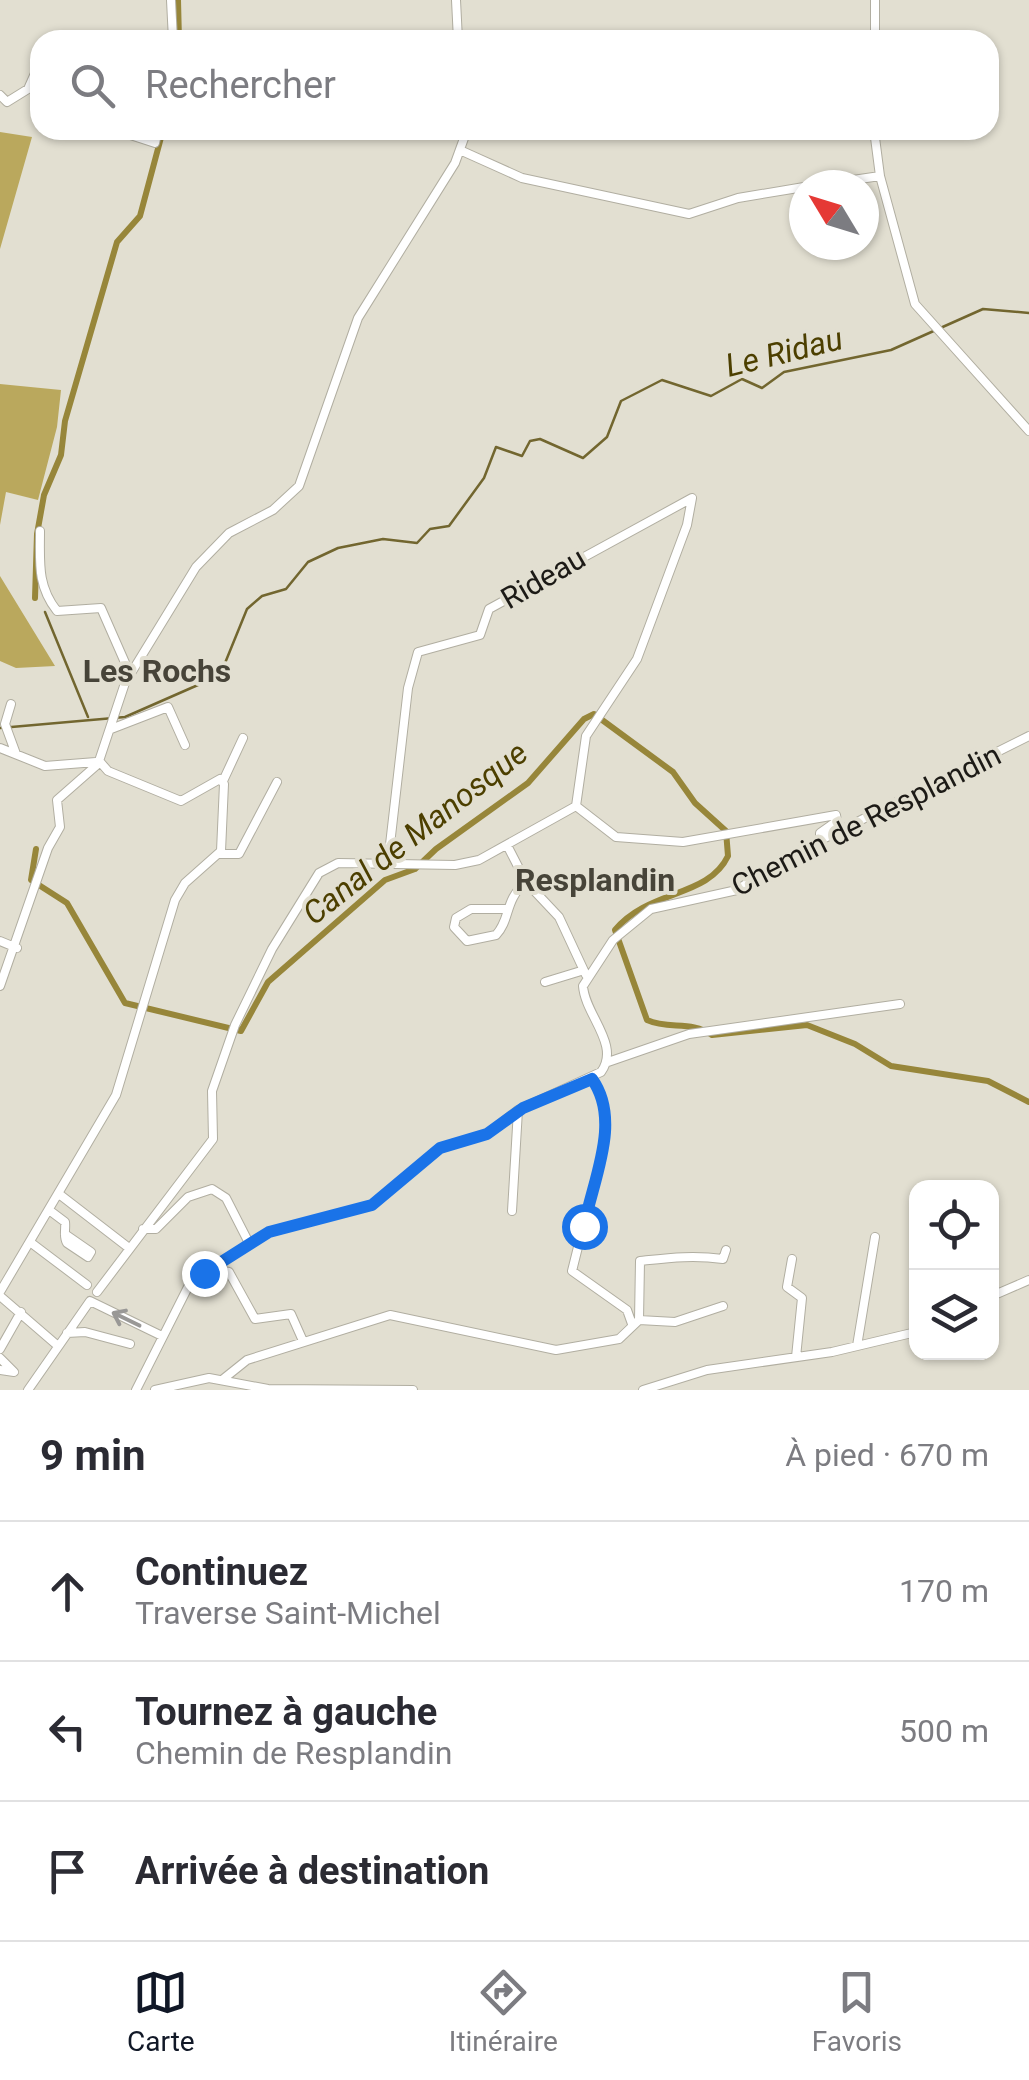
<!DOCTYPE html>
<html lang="fr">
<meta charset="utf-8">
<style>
:root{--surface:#fff;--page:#f2f2f3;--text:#2b2b33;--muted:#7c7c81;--line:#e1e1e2;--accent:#111827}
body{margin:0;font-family:Roboto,sans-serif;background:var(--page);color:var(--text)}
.controls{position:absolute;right:30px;bottom:30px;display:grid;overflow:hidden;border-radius:20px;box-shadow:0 2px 8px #0004}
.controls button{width:90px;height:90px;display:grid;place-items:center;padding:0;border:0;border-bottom:2px solid var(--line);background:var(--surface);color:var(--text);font:50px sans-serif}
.compass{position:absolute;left:789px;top:170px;width:90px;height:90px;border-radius:50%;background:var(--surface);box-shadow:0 2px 8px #0004;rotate:308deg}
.stop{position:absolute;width:30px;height:30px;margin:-22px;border:8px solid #1a73e8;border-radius:50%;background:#fff}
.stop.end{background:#1a73e8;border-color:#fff;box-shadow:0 2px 10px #0008}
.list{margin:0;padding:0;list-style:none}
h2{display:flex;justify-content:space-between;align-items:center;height:130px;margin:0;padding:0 40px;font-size:42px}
h2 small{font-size:32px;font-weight:400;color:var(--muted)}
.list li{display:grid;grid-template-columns:65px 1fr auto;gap:30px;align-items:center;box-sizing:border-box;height:140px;padding:0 40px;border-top:2px solid var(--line)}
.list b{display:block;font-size:38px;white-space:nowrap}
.list p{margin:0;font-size:32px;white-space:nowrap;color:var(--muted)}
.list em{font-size:32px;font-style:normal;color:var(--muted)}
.icon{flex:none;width:55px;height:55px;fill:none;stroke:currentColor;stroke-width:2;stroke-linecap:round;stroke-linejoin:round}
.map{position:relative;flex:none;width:1029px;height:1390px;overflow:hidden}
.search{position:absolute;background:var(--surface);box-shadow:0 2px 8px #0004;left:30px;right:30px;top:30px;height:110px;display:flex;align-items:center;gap:25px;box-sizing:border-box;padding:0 35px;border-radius:30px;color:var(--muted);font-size:38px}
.sheet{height:550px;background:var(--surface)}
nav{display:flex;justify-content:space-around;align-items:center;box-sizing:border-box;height:140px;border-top:2px solid var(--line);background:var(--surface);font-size:28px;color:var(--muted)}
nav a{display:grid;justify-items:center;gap:5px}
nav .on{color:var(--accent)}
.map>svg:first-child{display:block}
.forest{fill:#baa85d}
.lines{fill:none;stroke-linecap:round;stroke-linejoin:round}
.stream{stroke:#72662f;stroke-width:2.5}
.canal{stroke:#97863a;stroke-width:6}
.minor-casing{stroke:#b1aea1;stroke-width:10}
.minor{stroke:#fff;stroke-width:8}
.oneway{stroke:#999896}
.route{stroke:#1a73e8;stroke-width:12}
.labels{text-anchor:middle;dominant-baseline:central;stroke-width:8;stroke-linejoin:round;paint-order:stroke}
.street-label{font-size:30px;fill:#1c1a16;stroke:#e2dfd1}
.water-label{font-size:32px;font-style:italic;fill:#4c3f00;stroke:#e2dfd1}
.neighbourhood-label{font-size:32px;font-weight:bold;fill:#474439;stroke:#e2dfd1}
</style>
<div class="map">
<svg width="1029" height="1390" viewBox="0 0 1029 1390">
<rect width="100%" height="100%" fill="#e2dfd1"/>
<!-- forest -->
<path class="forest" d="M0,132L32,137L0,249Z
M0,384L61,390L57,427L38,500L6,492L0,525Z
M0,576L55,666L16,668L0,661Z"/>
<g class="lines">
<!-- stream -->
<path class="stream" d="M45,612L88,717
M0,728L125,717L207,681L223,668L247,609L262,596L286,589L308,562L338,548L383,539L417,543L430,529L449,526L484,478L496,447L522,456L530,441L540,439L583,458L607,437L621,401L662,380L711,396L742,379L762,388L784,372L891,350L983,309L1029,313"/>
<!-- canal -->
<path class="canal" d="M178,0L179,40
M35,598L37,534L44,495L61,455L65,421L117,242L140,216L163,130
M36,849L31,880L67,903L125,1003L241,1031L268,982L385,880L415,869L436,849L528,783L584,719L594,714L673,772L695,803L726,831L728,856C708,898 649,889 615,930L647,1020C669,1030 691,1020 712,1035L807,1025L855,1044L891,1066L988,1081L1029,1102"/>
<!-- minor casing -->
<g class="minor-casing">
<path id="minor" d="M171,0L173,40
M456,0L458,40
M875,40V0
M0,95L7,102L28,89L40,62
M115,130L155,143L158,130
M874,130L880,176L915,304L1029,431
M462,151L522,178L689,214L738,198L804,187
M819,185L880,176
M40,531C40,562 37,586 57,611L101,608L130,674
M11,704L5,724L16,754
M111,729L168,707L185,745
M0,748L45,766L96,762
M223,781L243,738
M576,806L616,837L683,842L836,815L837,821L820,833V841
M508,847L526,882L559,917L586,975
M220,854H239L277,782
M505,909H471L456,918L454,927L467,941L496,935C511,919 504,900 526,882
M0,941L17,948
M545,982L581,971
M0,986L48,848L60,827L57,800L98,764L125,683L196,567L229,533L273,510L299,486L358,318L455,163L467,130
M608,1062L689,1034L900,1004
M59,1194L129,1248
M49,1210L65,1222C66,1229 63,1237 67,1243L88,1257L91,1252L65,1234
M512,1211L518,1110
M584,1226C593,1179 622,1121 592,1079
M143,1229H156L188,1197L212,1189L226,1198L249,1243
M588,1240L579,1243L572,1271L627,1310L632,1324
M30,1242L87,1285
M792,1259L787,1287L802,1298L796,1357
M211,1269L229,1272L255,1319L291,1314L303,1341
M0,1292L116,1095L175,900L185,883L221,851L224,784L220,779L181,801L108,771L101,763
M97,1292L213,1139L212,1091L235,1025L272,949L319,873L338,863L455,865L479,860L576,806L586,736L637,659L687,525L692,498L489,609L480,635L418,652L408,688L388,862
M0,1296L58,1346
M992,1296L1029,1280
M639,1320L640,1261C669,1258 692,1255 723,1259L726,1250
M67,1333L85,1332L130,1344
M857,1346L875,1237
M0,1349L21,1312
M0,1358L14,1372L0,1370
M222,1380L247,1360L390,1315L556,1350L619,1339L639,1320L675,1322L723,1306
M28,1390L90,1301L162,1336
M136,1390L188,1287L210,1269L269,1232L372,1205L440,1148L487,1134L518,1110L601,1072C621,1045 585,1015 583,986L613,940L651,909L737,890L785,858L1029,736
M155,1390L209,1378L268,1389L413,1390
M643,1390L707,1370L832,1352L916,1332"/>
</g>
<!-- minor -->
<use href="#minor" class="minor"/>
</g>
<!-- one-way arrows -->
<defs><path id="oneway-shaft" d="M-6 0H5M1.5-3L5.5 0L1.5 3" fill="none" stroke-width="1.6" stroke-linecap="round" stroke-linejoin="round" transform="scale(2.5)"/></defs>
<use class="oneway" href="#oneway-shaft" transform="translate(126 1319) rotate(-154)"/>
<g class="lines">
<!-- route -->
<path class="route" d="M204,1273L269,1232L372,1205L440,1148L487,1134L523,1108L592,1079C622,1121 593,1179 584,1226"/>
</g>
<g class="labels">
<!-- street labels -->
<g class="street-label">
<text transform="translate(543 578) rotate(-30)">Rideau</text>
<text transform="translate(866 820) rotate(-27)">Chemin de Resplandin</text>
</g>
<!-- water labels -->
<g class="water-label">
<text transform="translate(784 352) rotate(-14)">Le Ridau</text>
<text transform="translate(415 833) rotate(-38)">Canal de Manosque</text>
</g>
<!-- neighbourhood labels -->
<g class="neighbourhood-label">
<text x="157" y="671">Les Rochs</text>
<text x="595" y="880">Resplandin</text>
</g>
</g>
</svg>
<div class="controls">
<button><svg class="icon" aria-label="locate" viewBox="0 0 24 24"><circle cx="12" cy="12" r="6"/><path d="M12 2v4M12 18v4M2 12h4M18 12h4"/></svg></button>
<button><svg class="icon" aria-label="layers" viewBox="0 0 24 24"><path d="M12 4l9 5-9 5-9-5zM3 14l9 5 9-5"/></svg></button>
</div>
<svg class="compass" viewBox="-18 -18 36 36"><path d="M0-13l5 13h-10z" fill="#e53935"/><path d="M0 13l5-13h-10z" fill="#7c7c81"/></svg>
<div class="stop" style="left:584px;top:1226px"></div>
<div class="stop end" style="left:204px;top:1273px"></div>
<div class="search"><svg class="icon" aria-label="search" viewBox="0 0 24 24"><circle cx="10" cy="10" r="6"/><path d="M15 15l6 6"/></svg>Rechercher</div>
</div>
<section class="sheet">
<h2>9 min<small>À pied · 670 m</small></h2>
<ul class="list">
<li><svg class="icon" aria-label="ahead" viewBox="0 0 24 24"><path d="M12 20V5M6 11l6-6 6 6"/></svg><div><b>Continuez</b><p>Traverse Saint-Michel</p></div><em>170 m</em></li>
<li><svg class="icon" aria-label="left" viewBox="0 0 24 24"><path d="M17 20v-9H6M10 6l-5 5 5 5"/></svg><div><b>Tournez à gauche</b><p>Chemin de Resplandin</p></div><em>500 m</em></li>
<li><svg class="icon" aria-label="arrive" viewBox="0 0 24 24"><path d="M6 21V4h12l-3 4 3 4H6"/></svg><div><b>Arrivée à destination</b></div></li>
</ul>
</section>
<nav>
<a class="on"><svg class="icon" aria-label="map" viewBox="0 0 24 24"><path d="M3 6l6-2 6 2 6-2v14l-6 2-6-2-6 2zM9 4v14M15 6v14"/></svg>Carte</a>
<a><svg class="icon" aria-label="directions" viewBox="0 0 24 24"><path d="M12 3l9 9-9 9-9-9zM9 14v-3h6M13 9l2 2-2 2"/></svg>Itinéraire</a>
<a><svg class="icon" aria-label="saved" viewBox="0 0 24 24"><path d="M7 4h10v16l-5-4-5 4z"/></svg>Favoris</a>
</nav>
